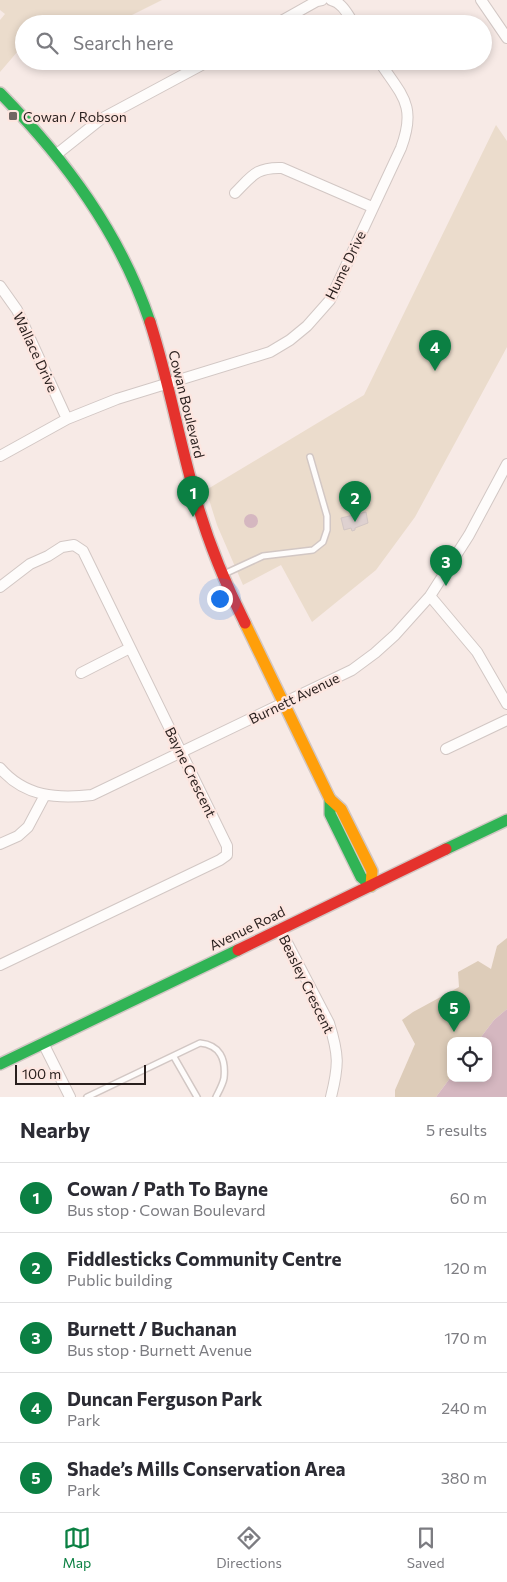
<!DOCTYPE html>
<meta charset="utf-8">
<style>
:root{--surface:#fff;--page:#f2f2f3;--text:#2b2b33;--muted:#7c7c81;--line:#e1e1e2;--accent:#0b8043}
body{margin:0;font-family:Commissioner,sans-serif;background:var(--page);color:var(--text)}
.controls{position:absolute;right:15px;bottom:15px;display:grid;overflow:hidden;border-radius:10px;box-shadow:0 2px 8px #0003}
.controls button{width:45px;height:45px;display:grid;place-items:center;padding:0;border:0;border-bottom:1px solid var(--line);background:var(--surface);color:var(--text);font:25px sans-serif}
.scale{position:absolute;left:15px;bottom:12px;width:131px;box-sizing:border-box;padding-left:5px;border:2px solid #291f1d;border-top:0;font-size:14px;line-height:18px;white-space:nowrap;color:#291f1d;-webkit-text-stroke:4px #fde6e0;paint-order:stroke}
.you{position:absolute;left:219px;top:598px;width:18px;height:18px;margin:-12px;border:4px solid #fff;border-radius:50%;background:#1a73e8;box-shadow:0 0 0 8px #1a73e833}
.badge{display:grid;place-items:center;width:32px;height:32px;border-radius:50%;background:var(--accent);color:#fff;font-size:16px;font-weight:700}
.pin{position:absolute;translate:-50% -41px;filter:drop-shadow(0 1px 2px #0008)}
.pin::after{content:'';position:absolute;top:26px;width:18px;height:15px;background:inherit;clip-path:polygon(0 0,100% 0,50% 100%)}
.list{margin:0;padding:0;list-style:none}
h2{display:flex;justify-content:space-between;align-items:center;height:65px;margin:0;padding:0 20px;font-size:21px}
h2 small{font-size:16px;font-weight:400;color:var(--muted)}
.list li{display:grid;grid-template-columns:32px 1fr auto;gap:15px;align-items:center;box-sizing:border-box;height:70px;padding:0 20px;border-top:1px solid var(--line)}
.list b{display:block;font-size:19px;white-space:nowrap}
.list p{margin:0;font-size:16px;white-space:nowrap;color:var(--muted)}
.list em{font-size:16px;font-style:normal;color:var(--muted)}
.icon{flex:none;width:28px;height:28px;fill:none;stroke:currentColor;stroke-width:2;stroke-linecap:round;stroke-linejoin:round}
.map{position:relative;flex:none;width:507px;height:1097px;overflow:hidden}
.search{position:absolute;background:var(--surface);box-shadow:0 2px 8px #0003;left:15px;right:15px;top:15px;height:55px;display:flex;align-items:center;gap:12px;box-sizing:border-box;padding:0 18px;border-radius:28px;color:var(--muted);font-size:19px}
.sheet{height:415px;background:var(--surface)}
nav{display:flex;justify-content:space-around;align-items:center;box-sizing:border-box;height:70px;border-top:1px solid var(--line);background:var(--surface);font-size:14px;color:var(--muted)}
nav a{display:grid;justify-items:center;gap:2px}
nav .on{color:var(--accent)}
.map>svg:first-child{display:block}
.green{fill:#ebdccc}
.forest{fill:#ddccb9}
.water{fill:#d5b7c0}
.building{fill:#ded1d0;stroke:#d2c6c4}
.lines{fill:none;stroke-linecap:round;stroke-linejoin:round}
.lane-casing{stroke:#d2c7c4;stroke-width:8}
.street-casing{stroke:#d2c7c4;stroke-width:12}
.fast-casing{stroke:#d2c7c4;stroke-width:14}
.slow-casing{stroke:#d2c7c4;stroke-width:14}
.jam-casing{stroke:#d2c7c4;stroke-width:14}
.lane{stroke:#fefcfb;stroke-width:5}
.street{stroke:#fefcfb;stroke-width:10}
.fast{stroke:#30b455;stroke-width:11}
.slow{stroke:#ff9f0a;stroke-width:11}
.jam{stroke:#e5322d;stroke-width:11}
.poi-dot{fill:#716663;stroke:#fde6e0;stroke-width:2}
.labels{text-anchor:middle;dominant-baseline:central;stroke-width:4.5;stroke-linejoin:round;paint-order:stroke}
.poi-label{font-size:14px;fill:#291f1d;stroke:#fde6e0;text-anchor:start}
.street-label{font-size:14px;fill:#291f1d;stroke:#fde6e0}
</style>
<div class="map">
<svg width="507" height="1097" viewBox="0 0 507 1097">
<rect width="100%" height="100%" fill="#f7eae6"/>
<!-- green -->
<path class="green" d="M0,0H162L114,24H24V44L0,72V20L5,14L0,10Z
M496,125L507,141V347L415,517L376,570L312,622L281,565L243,585L217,525L206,490L364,395Z"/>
<!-- forest -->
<path class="forest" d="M507,938V1009L494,1020L478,1041H451V1077L436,1097H395V1090L415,1044L402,1020L413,1012L459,987L458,972L478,961L491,969L497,946Z"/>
<!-- water -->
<path class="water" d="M244 521a7 7 0 1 1 14 0a7 7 0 1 1-14 0Z
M507,1009V1097H436L451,1077L488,1078V1041H478L494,1020Z"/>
<!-- building -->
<path class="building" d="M366,512L368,523L355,528V530L352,531L351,528L344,530L341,518Z"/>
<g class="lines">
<!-- lane casing -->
<g class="lane-casing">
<path id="lane" d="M224,574L263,556L313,550L323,542L327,530V516L310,457
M174,1057L197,1097
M87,1097L200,1043C220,1045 226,1059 224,1078C223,1084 219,1091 216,1097"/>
</g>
<!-- street casing -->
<g class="street-casing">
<path id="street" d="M331,0C342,2 348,15 354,24
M481,0L507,38
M276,24L317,1L322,0
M57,154L101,119L209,61
M235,193C252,176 256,167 282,168L372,207
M0,286L17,310L67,419
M0,456L67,419L117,399L270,352L290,340L307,326L330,300L401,148C417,105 402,96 379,61
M0,587L30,564L48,556L62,547L74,545L83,551L227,846V855L220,860L0,965
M430,596L477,652L507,704
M81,673L130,648
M446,749L507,720
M0,768C25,797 57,799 92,795L352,670L375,653L395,635L430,596L469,535L507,464
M0,844L18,836L28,827L45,795
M280,929L329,1023C339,1055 339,1065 331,1097
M43,1043L70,1097"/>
</g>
<!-- fast casing -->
<g class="fast-casing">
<path id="fast" d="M0,93C65,159 120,233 150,322
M330,799V814L361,877L371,886
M446,849L507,820
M0,1064L238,950"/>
</g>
<!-- slow casing -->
<g class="slow-casing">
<path id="slow" d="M245,623L330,799L341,809L372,871L371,886"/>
</g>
<!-- jam casing -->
<g class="jam-casing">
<path id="jam" d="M150,322C168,378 178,435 194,492C206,537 224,581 245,623
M238,950L446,849"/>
</g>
<!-- lane -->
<use href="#lane" class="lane"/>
<!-- street -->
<use href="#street" class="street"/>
<!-- fast -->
<use href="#fast" class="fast"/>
<!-- slow -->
<use href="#slow" class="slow"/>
<!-- jam -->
<use href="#jam" class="jam"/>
</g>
<!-- markers -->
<rect class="poi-dot" x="8" y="111" width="10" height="10" rx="2.5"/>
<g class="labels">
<!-- poi labels -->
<g class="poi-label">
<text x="23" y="116">Cowan / Robson</text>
</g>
<!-- street labels -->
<g class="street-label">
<text transform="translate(345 265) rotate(-64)">Hume Drive</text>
<text transform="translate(36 352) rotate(65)">Wallace Drive</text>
<text transform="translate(187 404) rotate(76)">Cowan Boulevard</text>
<text transform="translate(294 698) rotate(-26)">Burnett Avenue</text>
<text transform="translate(191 772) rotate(64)">Bayne Crescent</text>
<text transform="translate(247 928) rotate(-26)">Avenue Road</text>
<text transform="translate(307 984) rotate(64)">Beasley Crescent</text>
</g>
</g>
</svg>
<div class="controls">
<button><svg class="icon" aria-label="locate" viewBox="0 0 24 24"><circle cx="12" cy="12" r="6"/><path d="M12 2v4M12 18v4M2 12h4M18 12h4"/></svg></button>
</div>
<div class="scale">100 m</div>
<div class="you"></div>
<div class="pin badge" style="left:193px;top:517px">1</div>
<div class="pin badge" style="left:355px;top:522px">2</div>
<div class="pin badge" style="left:446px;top:586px">3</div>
<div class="pin badge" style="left:435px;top:371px">4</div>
<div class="pin badge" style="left:454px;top:1032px">5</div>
<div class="search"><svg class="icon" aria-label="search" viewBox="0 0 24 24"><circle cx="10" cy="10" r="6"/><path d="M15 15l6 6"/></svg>Search here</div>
</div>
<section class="sheet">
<h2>Nearby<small>5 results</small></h2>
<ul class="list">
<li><span class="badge">1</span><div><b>Cowan / Path To Bayne</b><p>Bus stop · Cowan Boulevard</p></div><em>60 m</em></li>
<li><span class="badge">2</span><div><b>Fiddlesticks Community Centre</b><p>Public building</p></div><em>120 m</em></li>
<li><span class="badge">3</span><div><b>Burnett / Buchanan</b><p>Bus stop · Burnett Avenue</p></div><em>170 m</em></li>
<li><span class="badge">4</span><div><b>Duncan Ferguson Park</b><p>Park</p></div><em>240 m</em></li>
<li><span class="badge">5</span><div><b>Shade’s Mills Conservation Area</b><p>Park</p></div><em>380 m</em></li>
</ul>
</section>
<nav>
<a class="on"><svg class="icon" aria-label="map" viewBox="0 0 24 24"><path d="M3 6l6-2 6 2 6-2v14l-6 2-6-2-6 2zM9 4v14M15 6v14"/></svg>Map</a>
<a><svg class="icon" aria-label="directions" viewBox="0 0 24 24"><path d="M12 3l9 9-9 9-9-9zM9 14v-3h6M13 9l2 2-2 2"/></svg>Directions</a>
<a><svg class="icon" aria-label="saved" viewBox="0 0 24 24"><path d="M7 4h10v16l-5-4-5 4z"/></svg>Saved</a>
</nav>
